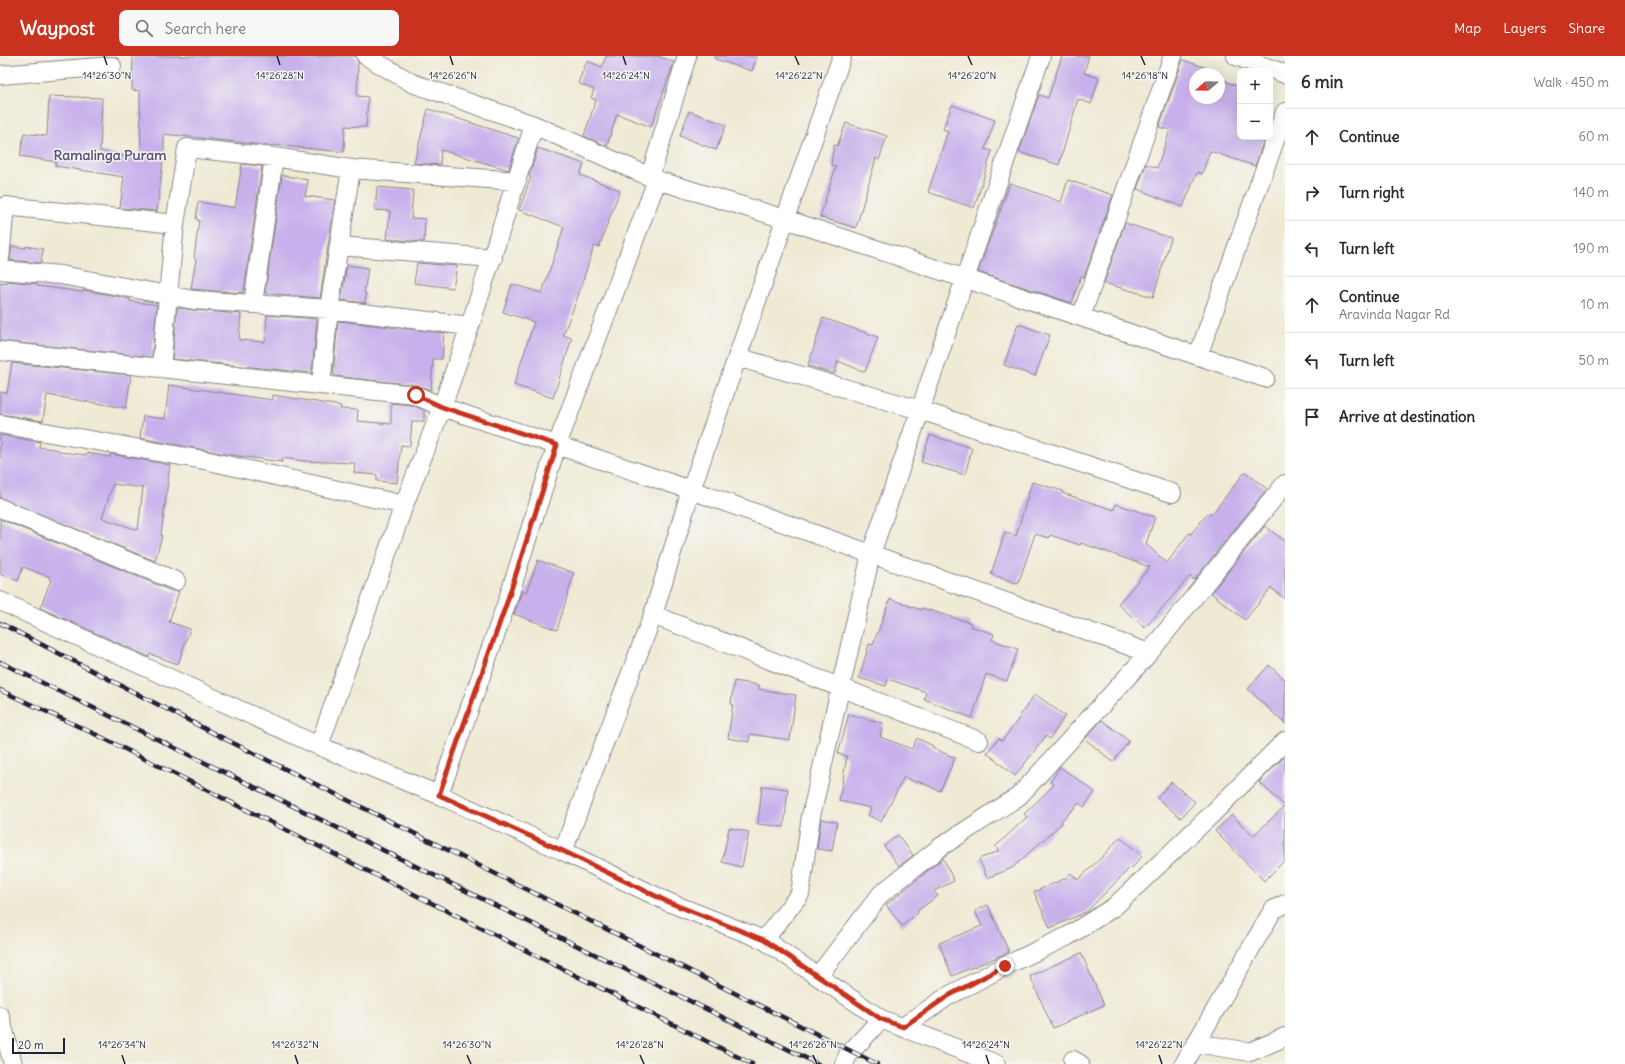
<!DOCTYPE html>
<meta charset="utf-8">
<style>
:root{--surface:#fff;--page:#f7f7f7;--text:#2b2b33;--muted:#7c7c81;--line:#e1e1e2;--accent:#c8321e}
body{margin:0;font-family:Delius,sans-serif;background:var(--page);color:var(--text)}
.controls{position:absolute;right:12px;top:12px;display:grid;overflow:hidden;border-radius:8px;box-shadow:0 4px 16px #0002}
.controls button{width:36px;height:36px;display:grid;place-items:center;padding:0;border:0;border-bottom:1px solid var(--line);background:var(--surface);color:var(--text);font:20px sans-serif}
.compass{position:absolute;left:1189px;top:12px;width:36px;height:36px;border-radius:50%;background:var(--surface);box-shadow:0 4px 16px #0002;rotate:250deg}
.scale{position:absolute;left:12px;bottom:10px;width:53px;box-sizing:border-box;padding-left:4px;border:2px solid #22223b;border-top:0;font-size:11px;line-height:14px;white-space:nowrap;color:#22223b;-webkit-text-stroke:3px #f6f6f2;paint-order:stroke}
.stop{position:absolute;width:12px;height:12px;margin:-9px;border:3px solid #c8321e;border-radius:50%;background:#fff}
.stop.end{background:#c8321e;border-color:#fff;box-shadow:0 1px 4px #0008}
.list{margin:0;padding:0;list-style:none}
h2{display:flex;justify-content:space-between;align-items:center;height:52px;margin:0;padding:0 16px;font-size:17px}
h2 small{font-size:13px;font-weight:400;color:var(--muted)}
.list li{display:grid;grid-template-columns:26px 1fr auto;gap:12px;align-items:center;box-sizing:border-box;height:56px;padding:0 16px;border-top:1px solid var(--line)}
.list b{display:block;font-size:15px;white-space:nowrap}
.list p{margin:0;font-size:13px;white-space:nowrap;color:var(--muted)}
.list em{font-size:13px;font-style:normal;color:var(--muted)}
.icon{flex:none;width:22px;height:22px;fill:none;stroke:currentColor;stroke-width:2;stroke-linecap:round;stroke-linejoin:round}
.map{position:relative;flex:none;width:1285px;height:1008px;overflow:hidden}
header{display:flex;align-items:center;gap:24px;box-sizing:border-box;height:56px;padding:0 20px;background:var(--accent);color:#fff}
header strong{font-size:19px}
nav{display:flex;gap:22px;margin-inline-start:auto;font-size:14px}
.search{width:280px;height:36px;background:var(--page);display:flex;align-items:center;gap:10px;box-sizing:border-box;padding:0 14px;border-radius:8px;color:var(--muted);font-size:15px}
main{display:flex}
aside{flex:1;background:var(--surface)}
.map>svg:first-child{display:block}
.building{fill:#c7b0eb;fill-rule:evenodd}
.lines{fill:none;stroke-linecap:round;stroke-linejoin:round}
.minor-casing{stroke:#888688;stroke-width:20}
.minor{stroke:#fff;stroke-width:18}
.rail-casing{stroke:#22223b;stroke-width:4.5}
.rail{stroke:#f6f6f2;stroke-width:3;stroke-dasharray:9;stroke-linecap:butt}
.route{stroke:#c8321e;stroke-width:5}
.ticks{fill:none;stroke:#22223b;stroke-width:1.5}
.labels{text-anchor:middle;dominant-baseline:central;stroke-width:3;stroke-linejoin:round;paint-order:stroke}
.quarter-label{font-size:14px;font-weight:bold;fill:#5c5479;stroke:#f6f6f2}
.ticks-label{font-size:10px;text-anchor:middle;fill:#22223b;stroke:#f6f6f2;stroke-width:3;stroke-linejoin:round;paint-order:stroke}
</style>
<header>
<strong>Waypost</strong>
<div class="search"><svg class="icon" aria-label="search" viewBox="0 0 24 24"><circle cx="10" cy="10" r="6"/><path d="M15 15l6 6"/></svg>Search here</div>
<nav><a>Map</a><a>Layers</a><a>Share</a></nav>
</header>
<main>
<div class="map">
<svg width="1285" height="1008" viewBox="0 0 1285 1008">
<rect width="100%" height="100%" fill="#f6f6f2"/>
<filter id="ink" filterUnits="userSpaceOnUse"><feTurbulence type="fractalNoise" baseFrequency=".025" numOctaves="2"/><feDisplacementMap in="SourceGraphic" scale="8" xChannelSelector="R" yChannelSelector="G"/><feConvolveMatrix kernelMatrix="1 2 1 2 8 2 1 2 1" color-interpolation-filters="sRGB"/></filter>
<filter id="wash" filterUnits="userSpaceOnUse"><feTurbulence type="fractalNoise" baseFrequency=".012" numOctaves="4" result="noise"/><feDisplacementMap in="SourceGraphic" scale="16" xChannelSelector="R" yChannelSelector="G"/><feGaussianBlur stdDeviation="0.9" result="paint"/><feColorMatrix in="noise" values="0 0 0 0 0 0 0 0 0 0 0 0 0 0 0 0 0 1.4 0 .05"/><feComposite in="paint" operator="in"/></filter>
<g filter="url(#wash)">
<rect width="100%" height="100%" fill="#efead4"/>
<g id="blocks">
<!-- building -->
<path class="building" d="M133,0H356L358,6L357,40L368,41L366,71L345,70L344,96L273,89V90L164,78V95L157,155L120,152L124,121L55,110L56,106L20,100L24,77L47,80L49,40L102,42L100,95L111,97V98L141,102L140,35L132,34Z
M606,0H658L674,6L651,71L617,58L607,90L584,80L596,44L591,42L594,34L578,27L587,5L602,11Z
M715,0H757L752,15L715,3Z
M1062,0H1089L1084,17L1099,22L1091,48L1078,43L1059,109L1019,96L1039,39L1048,42Z
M1183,4L1216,15L1215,18H1195V42H1219V23L1240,31V81H1265L1255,110L1210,95L1202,118L1197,116L1183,151L1137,133L1146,108L1157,112L1170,74L1159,71Z
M952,49L995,64L985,93L992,95L974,152L928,136L948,75L943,73Z
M428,53L518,82L509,114L441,94L440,109L414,107Z
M689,55L726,69L716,94L680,80Z
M846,67L887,80L879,104L876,102L856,172L820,161L836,110L831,109L834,89L837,90Z
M538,92L584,108L580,119L620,134L599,191L594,190L577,243L563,279L572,282L553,342L514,329L534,266L503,256L512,228L542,237L564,171L519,154L531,121L529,120Z
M242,108L262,110L244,234H243V237L191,233L196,203L194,202L199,164L196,163L198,146L235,152Z
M282,119L308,124L305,140L335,144L320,242L265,237Z
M1068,124L1113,139L1084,221L1081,220L1072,247L978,216L1010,127L1061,146Z
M377,131L413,134L411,162L425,163L424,186L387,183L390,155L375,154Z
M1125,167L1171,182L1153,241L1104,227Z
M12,190L26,192V190L43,193L41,207L10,204Z
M417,207L457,210L453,232L414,227Z
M347,209L368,212L364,237H366L365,247L341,244Z
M7,225L37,228V230L83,236V234L95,236L130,243V245L157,249L152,301L0,285V226L7,227Z
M177,252L193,254L241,258L239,284L265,286L267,259L317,263L312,317L172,303Z
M823,262L878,281L865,316L838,305L834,318L808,310Z
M338,265L444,277L442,303H433L431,334L416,329L333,320Z
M1018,268L1050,279L1035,320L1004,309Z
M12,307L131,319L126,352L47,339L43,365L0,358V336L7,337Z
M169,329L273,344V339L341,350L340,353L358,354L357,365L391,368V347L412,349L424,354V365H412L410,390L401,389L397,427L377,425V419L354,417L355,407L304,405L282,402V406L231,399L140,382L143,360L165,363Z
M0,379L40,386L39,391L59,394V396L87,399V397L110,401V398L170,409L161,479L162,480L155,505L0,442ZM113,428L143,432L138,474L102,462Z
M930,379L972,392L965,419L921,406Z
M1245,416L1267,433L1194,524L1190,520L1145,572L1118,548L1150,511L1081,487L1080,489L1050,479L1049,482L1035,478L1018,528L991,518L1005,476L1016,480L1032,426L1063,435L1062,437L1114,454L1116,448L1155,461L1146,488L1167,507L1189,477L1191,478L1208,457L1211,459Z
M0,463L172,535H179L169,566L190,573L178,608L150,598L149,601L40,552L51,524L49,523L50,521L23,511L18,525L0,518Z
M1265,470L1285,485V543L1271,532L1245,564L1211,537Z
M538,504L574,517L557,574L514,558L522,535L526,537Z
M890,543L921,554L922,552L971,567L970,570L994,578L992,584L1018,593L1007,625L986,618L972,662L924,643L926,636L888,623L886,630L859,622L869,588L873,589Z
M1269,609L1285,624V668L1248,633Z
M734,625L759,629V633L796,639L790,684L750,678L749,686L728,682L733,648H731Z
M1035,638L1065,660L1050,683L1046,680L1015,720L987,697L999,682L1002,685L1020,661H1019Z
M849,658L883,667L880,681L912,693L917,682L933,690V692L955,702L940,735L918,725L917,727L904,721L881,766L868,759L871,752L839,745L847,700L838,698Z
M1102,664L1129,685L1113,706L1085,683Z
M1284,701H1285V804L1264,825L1215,775L1232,759L1253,780L1285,750L1259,726Z
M1060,711L1095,736L1084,751L1079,747L1061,765L1062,767L1012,812L987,822L979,803L999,795L995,791L1027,761L1024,758L1054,729L1050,726Z
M1171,726L1195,746L1181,762L1157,742Z
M762,730L788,733L784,771L758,768Z
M821,763L837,766L832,795L817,793Z
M729,772L749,776L742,811L722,806Z
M898,779L913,799L899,810L884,790Z
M1120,781L1142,800L1132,812L1131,811L1086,856L1050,872L1034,836L1066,822L1071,817L1078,824L1104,799Z
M943,802L954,825L934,835L938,840L917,855L918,857L902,870L886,849Z
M988,849L1009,896L952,920L939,887L982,870L975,855Z
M1081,897L1104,949L1053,972L1030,920Z"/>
</g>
</g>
<g filter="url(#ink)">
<use href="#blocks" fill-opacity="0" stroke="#888688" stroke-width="1"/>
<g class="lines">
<!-- minor casing -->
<g class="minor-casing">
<path id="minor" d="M366,0L412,27L534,69L657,124
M1236,0L1285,18
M0,19L112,10
M650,121L687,0
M339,190L493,202
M0,203L5,150L175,168
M0,214L61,219L194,244L329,253L470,270L442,351L404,449L319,690
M253,248L274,101
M1081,261L1173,0
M470,270L534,69
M0,295L415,339L442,351L691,434L1149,597
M1198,300L1285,56
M737,301L920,354L1172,437
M161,312L175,168L187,92L274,101L351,113L517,125
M321,329L329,253L351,113
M0,368L209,405L404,449
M0,452L176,525
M0,545L319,690L439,739L563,795L668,846L764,884L881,963
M653,559L979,685
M439,739L507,546L557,389L657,124L785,163L1265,322
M563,795L653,559L691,434L842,0
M764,884L800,838L811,760L871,498L1041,0
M818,920L881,838L939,792L1019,740L1149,597L1285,428
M0,960L13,1008
M903,971L948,940L1005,910L1068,880L1114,851L1213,757L1285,685
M1196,987L1250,996L1285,981
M1073,1004L1080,1008
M844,1008L848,999L881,963L996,1008
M1184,1008L1273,854L1285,848"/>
</g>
<!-- minor -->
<use href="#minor" class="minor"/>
<!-- rail casing -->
<g class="rail-casing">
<path id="rail" d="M0,567L215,678L877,1008
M0,606L818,1008
M0,634L99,680L752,1008"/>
</g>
<!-- rail -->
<use href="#rail" class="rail"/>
</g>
</g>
<g class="lines" filter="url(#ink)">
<!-- route -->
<path class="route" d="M416,339L442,351L557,389L507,546L439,739L563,795L668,846L764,884L881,963L903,971L948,940L1005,910"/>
</g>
<!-- ticks -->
<path class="ticks" d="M104,0L107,9M277,0L280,9M450,0L453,9M623,0L626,9M795,0L799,9M968,0L972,9M1141,0L1145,9M122,999L125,1008M295,999L298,1008M467,999L471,1008M640,999L644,1008M813,999L817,1008M986,999L989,1008M1159,999L1162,1008"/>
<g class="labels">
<!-- quarter labels -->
<g class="quarter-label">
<text x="110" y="99">Ramalinga Puram</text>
</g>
</g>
<g class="ticks-label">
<text x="626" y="23">14°26'24"N</text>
<text x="107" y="23">14°26'30"N</text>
<text x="280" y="23">14°26'28"N</text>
<text x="453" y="23">14°26'26"N</text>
<text x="799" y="23">14°26'22"N</text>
<text x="972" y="23">14°26'20"N</text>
<text x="1145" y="23">14°26'18"N</text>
<text x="122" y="992">14°26'34"N</text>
<text x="295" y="992">14°26'32"N</text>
<text x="467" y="992">14°26'30"N</text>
<text x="640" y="992">14°26'28"N</text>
<text x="813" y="992">14°26'26"N</text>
<text x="986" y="992">14°26'24"N</text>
<text x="1159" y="992">14°26'22"N</text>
</g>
</svg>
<div class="controls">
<button>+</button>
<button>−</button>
</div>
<svg class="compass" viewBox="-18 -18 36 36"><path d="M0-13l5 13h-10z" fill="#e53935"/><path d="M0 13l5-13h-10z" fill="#7c7c81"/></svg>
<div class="scale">20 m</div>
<div class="stop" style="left:416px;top:339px"></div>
<div class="stop end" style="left:1005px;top:910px"></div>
</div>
<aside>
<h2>6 min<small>Walk · 450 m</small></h2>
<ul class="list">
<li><svg class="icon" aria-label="ahead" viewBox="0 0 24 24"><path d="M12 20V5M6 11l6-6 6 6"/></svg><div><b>Continue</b></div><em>60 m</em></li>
<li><svg class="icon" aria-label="right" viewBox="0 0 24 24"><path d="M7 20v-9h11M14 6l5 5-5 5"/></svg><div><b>Turn right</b></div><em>140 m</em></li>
<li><svg class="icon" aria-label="left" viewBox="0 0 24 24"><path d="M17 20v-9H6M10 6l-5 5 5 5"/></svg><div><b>Turn left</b></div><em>190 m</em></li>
<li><svg class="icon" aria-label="ahead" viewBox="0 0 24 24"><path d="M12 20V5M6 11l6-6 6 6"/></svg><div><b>Continue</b><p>Aravinda Nagar Rd</p></div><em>10 m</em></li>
<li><svg class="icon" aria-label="left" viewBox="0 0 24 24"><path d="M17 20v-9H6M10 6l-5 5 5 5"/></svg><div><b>Turn left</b></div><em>50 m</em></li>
<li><svg class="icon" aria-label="arrive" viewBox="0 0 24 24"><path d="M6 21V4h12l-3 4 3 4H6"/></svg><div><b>Arrive at destination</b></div></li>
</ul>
</aside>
</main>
